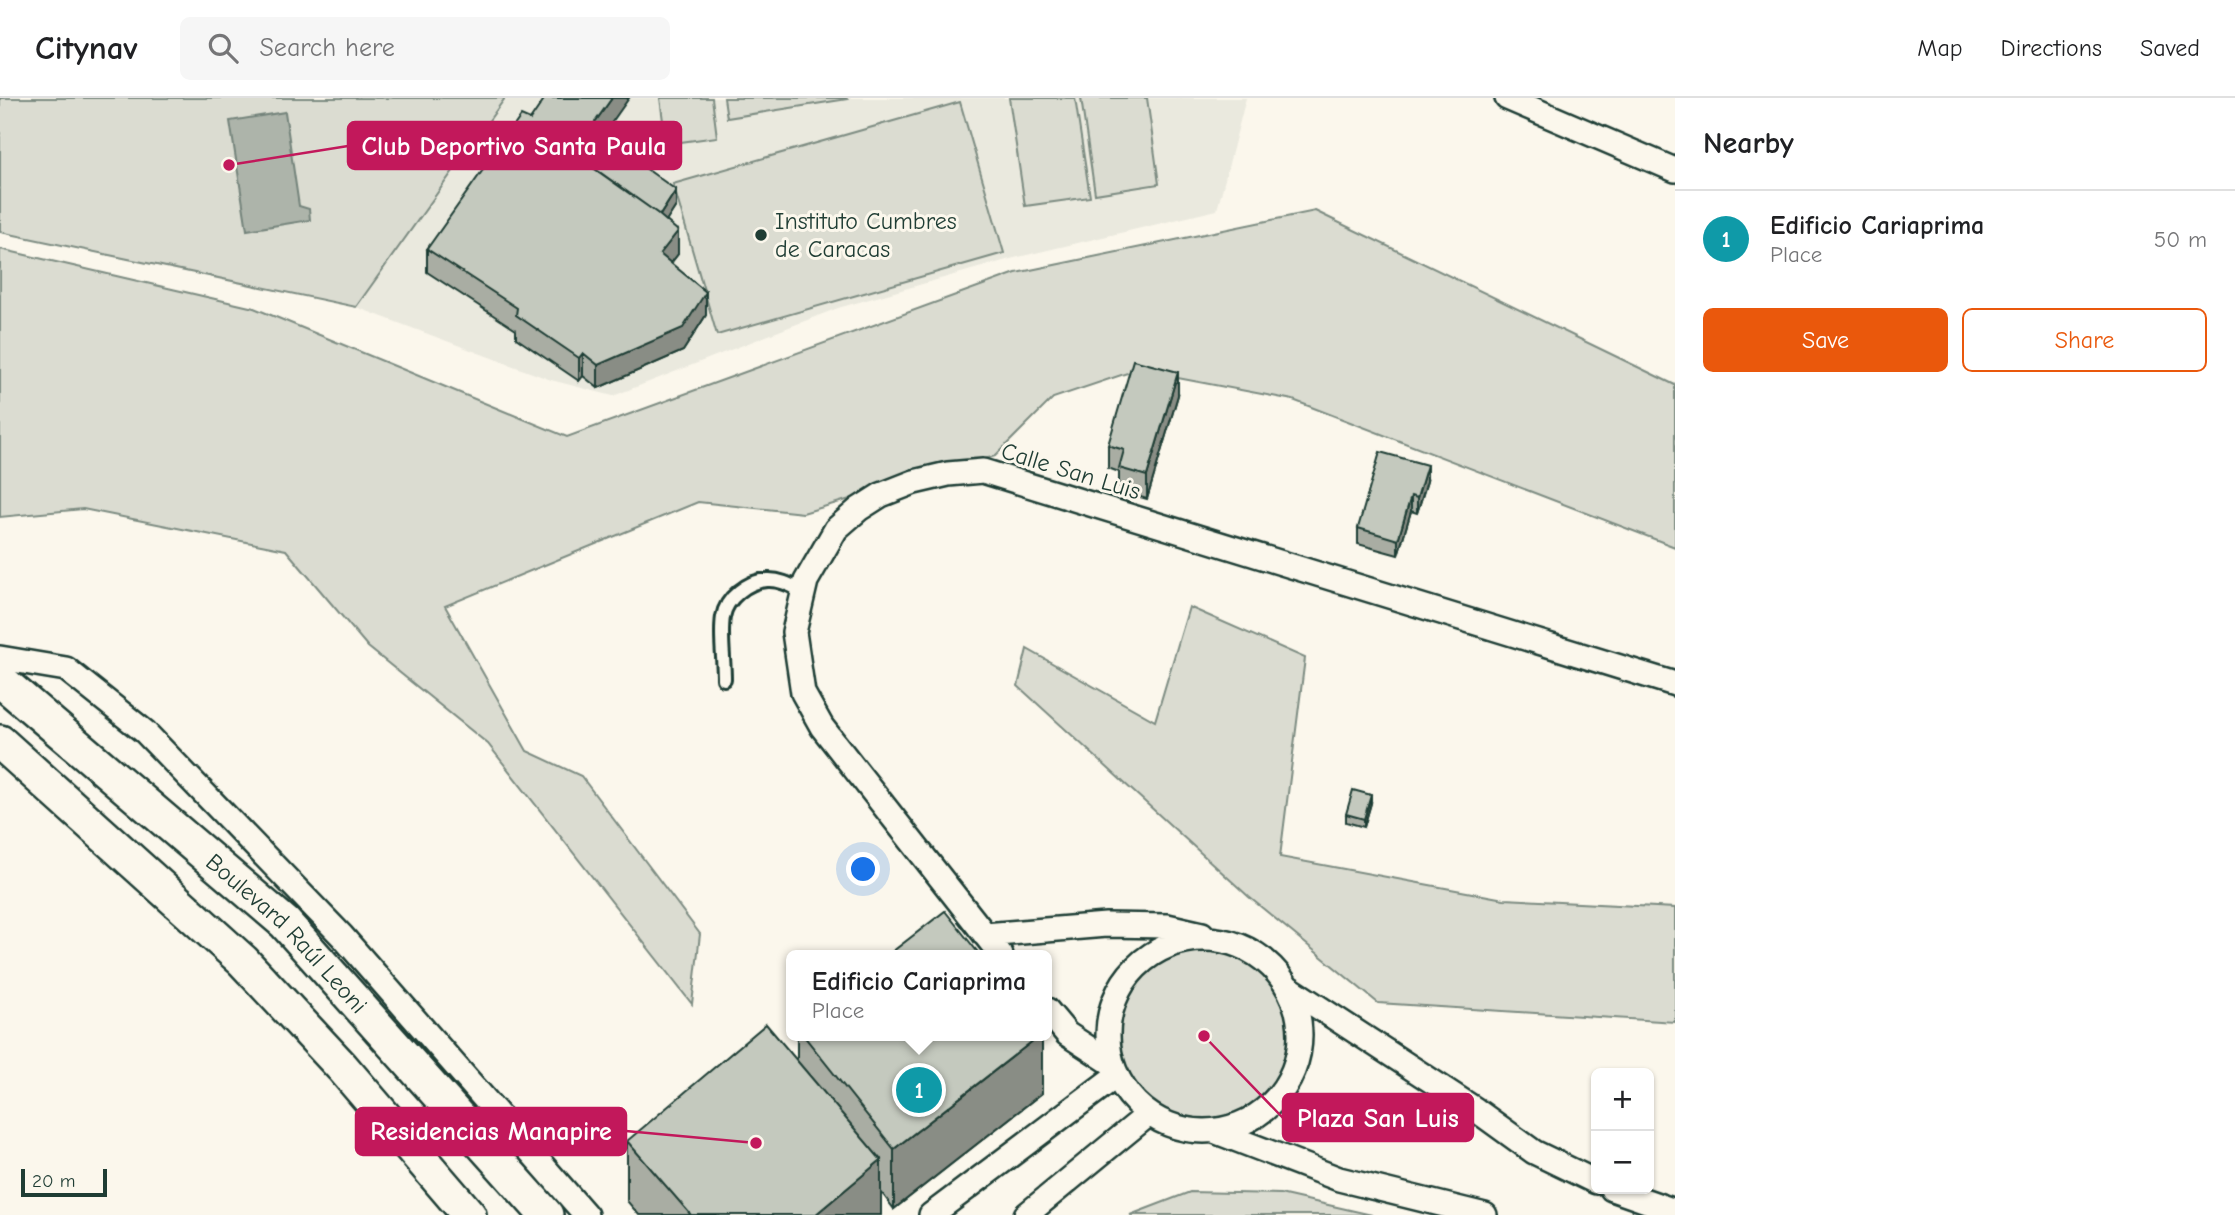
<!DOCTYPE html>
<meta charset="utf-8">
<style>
:root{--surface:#fff;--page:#f6f6f6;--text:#202124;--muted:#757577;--line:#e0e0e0;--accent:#ea580c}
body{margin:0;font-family:"Comic Neue",sans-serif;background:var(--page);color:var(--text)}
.controls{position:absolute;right:21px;bottom:21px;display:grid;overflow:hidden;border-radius:10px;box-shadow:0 2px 5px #0004}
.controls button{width:63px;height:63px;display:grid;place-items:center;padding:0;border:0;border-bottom:2px solid var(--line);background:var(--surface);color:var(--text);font:35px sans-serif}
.scale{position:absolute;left:21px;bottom:18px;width:86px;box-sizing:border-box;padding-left:7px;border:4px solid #1f3d34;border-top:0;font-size:19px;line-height:24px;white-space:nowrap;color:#1f3d34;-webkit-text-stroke:5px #fbf7ec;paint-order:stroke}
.you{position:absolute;left:864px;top:772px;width:24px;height:24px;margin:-18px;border:5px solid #fff;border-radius:50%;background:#1a73e8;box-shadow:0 0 0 10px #1a73e833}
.badge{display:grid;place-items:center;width:46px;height:46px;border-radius:50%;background:var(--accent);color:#fff;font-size:23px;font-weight:700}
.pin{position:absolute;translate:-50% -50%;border:4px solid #fff;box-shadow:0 2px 7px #0006}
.popup{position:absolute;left:786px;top:852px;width:266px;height:91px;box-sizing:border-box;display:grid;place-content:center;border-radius:10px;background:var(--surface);filter:drop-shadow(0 2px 5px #0005);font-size:23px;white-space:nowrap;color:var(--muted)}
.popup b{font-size:26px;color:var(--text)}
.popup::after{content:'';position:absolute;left:50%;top:100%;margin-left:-14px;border:14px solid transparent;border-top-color:var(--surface)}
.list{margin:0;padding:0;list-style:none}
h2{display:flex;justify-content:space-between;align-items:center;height:91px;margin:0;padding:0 28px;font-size:30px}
h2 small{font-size:23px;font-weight:400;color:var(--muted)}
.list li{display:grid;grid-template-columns:46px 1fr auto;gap:21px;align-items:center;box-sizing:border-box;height:98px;padding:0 28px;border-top:2px solid var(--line)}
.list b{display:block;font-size:26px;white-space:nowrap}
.list p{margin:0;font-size:23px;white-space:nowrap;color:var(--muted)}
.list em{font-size:23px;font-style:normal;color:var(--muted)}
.actions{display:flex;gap:14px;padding:21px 28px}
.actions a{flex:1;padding:16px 0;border:2px solid var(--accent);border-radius:10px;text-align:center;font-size:24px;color:var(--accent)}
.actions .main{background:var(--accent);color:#fff}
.icon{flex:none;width:38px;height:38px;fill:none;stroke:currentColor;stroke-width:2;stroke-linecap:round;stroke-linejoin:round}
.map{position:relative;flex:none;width:1675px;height:1117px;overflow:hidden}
header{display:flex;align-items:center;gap:42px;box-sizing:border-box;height:98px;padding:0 35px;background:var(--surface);border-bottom:2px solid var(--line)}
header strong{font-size:33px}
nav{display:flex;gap:38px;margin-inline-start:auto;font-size:24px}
.search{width:490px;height:63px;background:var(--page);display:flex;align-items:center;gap:18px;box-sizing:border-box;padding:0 24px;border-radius:10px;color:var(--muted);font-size:26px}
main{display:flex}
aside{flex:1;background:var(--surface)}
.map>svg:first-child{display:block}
.built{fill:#eae9de}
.green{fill:#dbdcd1;stroke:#7d8c82;stroke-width:2}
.water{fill:#adb4aa;stroke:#74847b;stroke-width:2}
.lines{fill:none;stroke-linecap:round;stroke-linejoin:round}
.lane-casing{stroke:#1f3d34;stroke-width:18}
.street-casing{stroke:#1f3d34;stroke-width:28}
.secondary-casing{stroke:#1f3d34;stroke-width:38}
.lane{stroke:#fbf7ec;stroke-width:12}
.street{stroke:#fbf7ec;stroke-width:23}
.secondary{stroke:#fbf7ec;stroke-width:33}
.wall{fill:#a9ada3;stroke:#1f3d34;stroke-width:2}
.shaded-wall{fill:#898d85;stroke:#1f3d34;stroke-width:2}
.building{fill:#c4c9be;stroke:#1f3d34;stroke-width:2}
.poi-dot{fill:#1f3d34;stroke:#fbf7ec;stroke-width:2.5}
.labels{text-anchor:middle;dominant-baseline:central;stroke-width:6;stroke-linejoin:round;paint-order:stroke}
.poi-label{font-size:24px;fill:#1f3d34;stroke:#fbf7ec;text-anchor:start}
.street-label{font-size:24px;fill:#1f3d34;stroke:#fbf7ec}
.leader{fill:none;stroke:#c2185b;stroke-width:2.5}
.callout-dot{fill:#c2185b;stroke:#fbf7ec;stroke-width:2.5}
.callout{fill:#c2185b;stroke:#c2185b;stroke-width:2.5}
.callout-label{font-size:26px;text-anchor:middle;font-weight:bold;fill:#fff}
</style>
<header>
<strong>Citynav</strong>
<div class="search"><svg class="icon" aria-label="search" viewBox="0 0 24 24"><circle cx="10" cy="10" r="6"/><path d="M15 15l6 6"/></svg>Search here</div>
<nav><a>Map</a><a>Directions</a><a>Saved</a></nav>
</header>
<main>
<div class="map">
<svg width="1675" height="1117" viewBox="0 0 1675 1117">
<rect width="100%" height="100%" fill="#fbf7ec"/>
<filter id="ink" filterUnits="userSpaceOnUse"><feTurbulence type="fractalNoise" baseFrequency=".0143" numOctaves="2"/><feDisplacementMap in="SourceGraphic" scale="14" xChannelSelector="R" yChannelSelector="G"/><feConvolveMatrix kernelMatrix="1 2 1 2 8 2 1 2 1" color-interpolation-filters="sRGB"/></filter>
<g filter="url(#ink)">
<!-- built -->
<path class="built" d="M505,0H1246L1217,112L1010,161L838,210L613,298L551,282L356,209Z"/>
<!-- green -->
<path class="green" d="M0,0H505L356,209L0,134Z
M660,0H712L717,39L666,46Z
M724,0H846L847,1L727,20Z
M1009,0H1075L1090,99L1025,108Z
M1081,0H1147L1159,86L1095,96Z
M960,4L1004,155L717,237L673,86Z
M1315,113L1675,287V449L1293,302L1136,272L1053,300L995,358L803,415L698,404L445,508L527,653L581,678L700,836L692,906L488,646L368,549L286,452L83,411L0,419V151L254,210L567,339L1016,175Z
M1189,509L1305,560L1280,759L1504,801L1675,810V924L1378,905L1249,799L1018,588L1027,551L1155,623Z
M1108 937a96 96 0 1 1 192 0a96 96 0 1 1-192 0Z
M1190,1094L1280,1096L1372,1117H1130Z"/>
<!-- water -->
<path class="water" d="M285,14L299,108L309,111L310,122L247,132L230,23Z"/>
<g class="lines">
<!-- lane casing -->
<g class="lane-casing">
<path id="lane" d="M724,581C724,561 720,538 723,519C726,500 748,483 767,482C780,481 792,488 804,494"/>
</g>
<!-- street casing -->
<g class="street-casing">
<path id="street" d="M1507,0L1675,72
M0,560L66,571L145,634L342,838L586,1117
M985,837L1106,827L1167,828L1202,836
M1108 937a96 96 0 1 1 192 0a96 96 0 1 1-192 0Z
M1001,857L822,629L803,595L794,534L806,483L836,431L859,411L881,397L914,384L948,376L983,373L1675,586
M1289,890L1476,1012L1534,1054L1596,1084
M1047,912L1067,936L1110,964
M1214,1033L1339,1081L1485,1117
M1612,1091L1675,1113
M931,1117L1116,978
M1026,1117L1149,1016"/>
</g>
<!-- secondary casing -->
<g class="secondary-casing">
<g id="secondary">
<path id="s1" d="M0,582L285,825L546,1117"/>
<path d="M0,644L243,863L342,969L469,1117"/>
</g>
</g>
<!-- lane -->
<use href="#lane" class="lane"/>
<!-- street -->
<use href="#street" class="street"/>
<!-- secondary -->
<use href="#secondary" class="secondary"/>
</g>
<!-- wall -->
<path class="wall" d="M601,38L676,108L666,123L678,156L671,165L706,217L683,253L598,290L583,278L579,283L516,240V232L427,174V151Z
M1178,297L1147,401L1119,393V374L1108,370V347Z
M1427,383L1417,415L1411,413L1398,457L1358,446V430Z
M1371,705L1364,729L1346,724V716Z
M797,938H1042V995L894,1111L881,1094V1117H639L627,1103V1043L797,963Z"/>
<!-- shaded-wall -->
<path class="shaded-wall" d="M612,0H629L581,68L573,55Z
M676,92V108L657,138V122Z
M678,133V156L660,179V156Z
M706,194V217L683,253L598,290V267Z
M583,255V278L579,283V260Z
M1178,274V297L1147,401V378Z
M1427,367V383L1417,415V400Z
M1411,398V413L1398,457V442Z
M1371,697V705L1364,729V721Z
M1039,938H1042V995L894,1111V1051Z
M881,1062V1117H815Z"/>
<!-- building -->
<path class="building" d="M545,0H612L573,55L657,115L678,133L660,156L706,194L683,230L598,267L583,255L579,260L516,217L517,210L427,151L521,18L530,22Z
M599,37L676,92L660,117L582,62Z
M1133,262L1178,274L1147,378L1119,370L1124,352L1108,347Z
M1380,354L1427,367L1417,400L1411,398L1398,442L1358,430Z
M1353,692L1371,697L1364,721L1346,716Z
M945,813L980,857H888Z
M766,926L881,1062L815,1117H691L627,1043Z
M804,938H1039L894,1051Z"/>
</g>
<!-- markers -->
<circle class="poi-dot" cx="761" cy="137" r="7"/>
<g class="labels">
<!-- poi labels -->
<g class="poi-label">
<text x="775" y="123">Instituto Cumbres<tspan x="775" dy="28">de Caracas</tspan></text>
</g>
<!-- street labels -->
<g class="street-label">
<text transform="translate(1071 373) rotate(17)">Calle San Luis</text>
<text stroke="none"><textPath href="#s1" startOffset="383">Boulevard Raúl Leoni</textPath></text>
</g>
</g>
<!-- callouts -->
<path class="leader" d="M229 67L348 48M1204 938L1283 1020M756 1045L626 1033"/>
<g class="callout-dot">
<circle cx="229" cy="67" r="7"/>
<circle cx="1204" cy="938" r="7"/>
<circle cx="756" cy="1045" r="7"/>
</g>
<g class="callout">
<rect x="348" y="24" width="333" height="47" rx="7"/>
<rect x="1283" y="996" width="190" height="47" rx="7"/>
<rect x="356" y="1010" width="270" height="47" rx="7"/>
</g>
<g class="callout-label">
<text x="514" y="57">Club Deportivo Santa Paula</text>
<text x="1378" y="1029">Plaza San Luis</text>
<text x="491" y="1042">Residencias Manapire</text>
</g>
</svg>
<div class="controls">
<button>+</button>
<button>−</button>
</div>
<div class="scale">20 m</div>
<div class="you"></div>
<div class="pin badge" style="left:919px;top:992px;background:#0f9aa8">1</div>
<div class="popup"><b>Edificio Cariaprima</b>Place</div>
</div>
<aside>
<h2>Nearby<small></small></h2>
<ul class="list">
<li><span class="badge" style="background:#0f9aa8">1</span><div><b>Edificio Cariaprima</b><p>Place</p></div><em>50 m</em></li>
</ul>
<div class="actions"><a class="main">Save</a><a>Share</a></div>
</aside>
</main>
